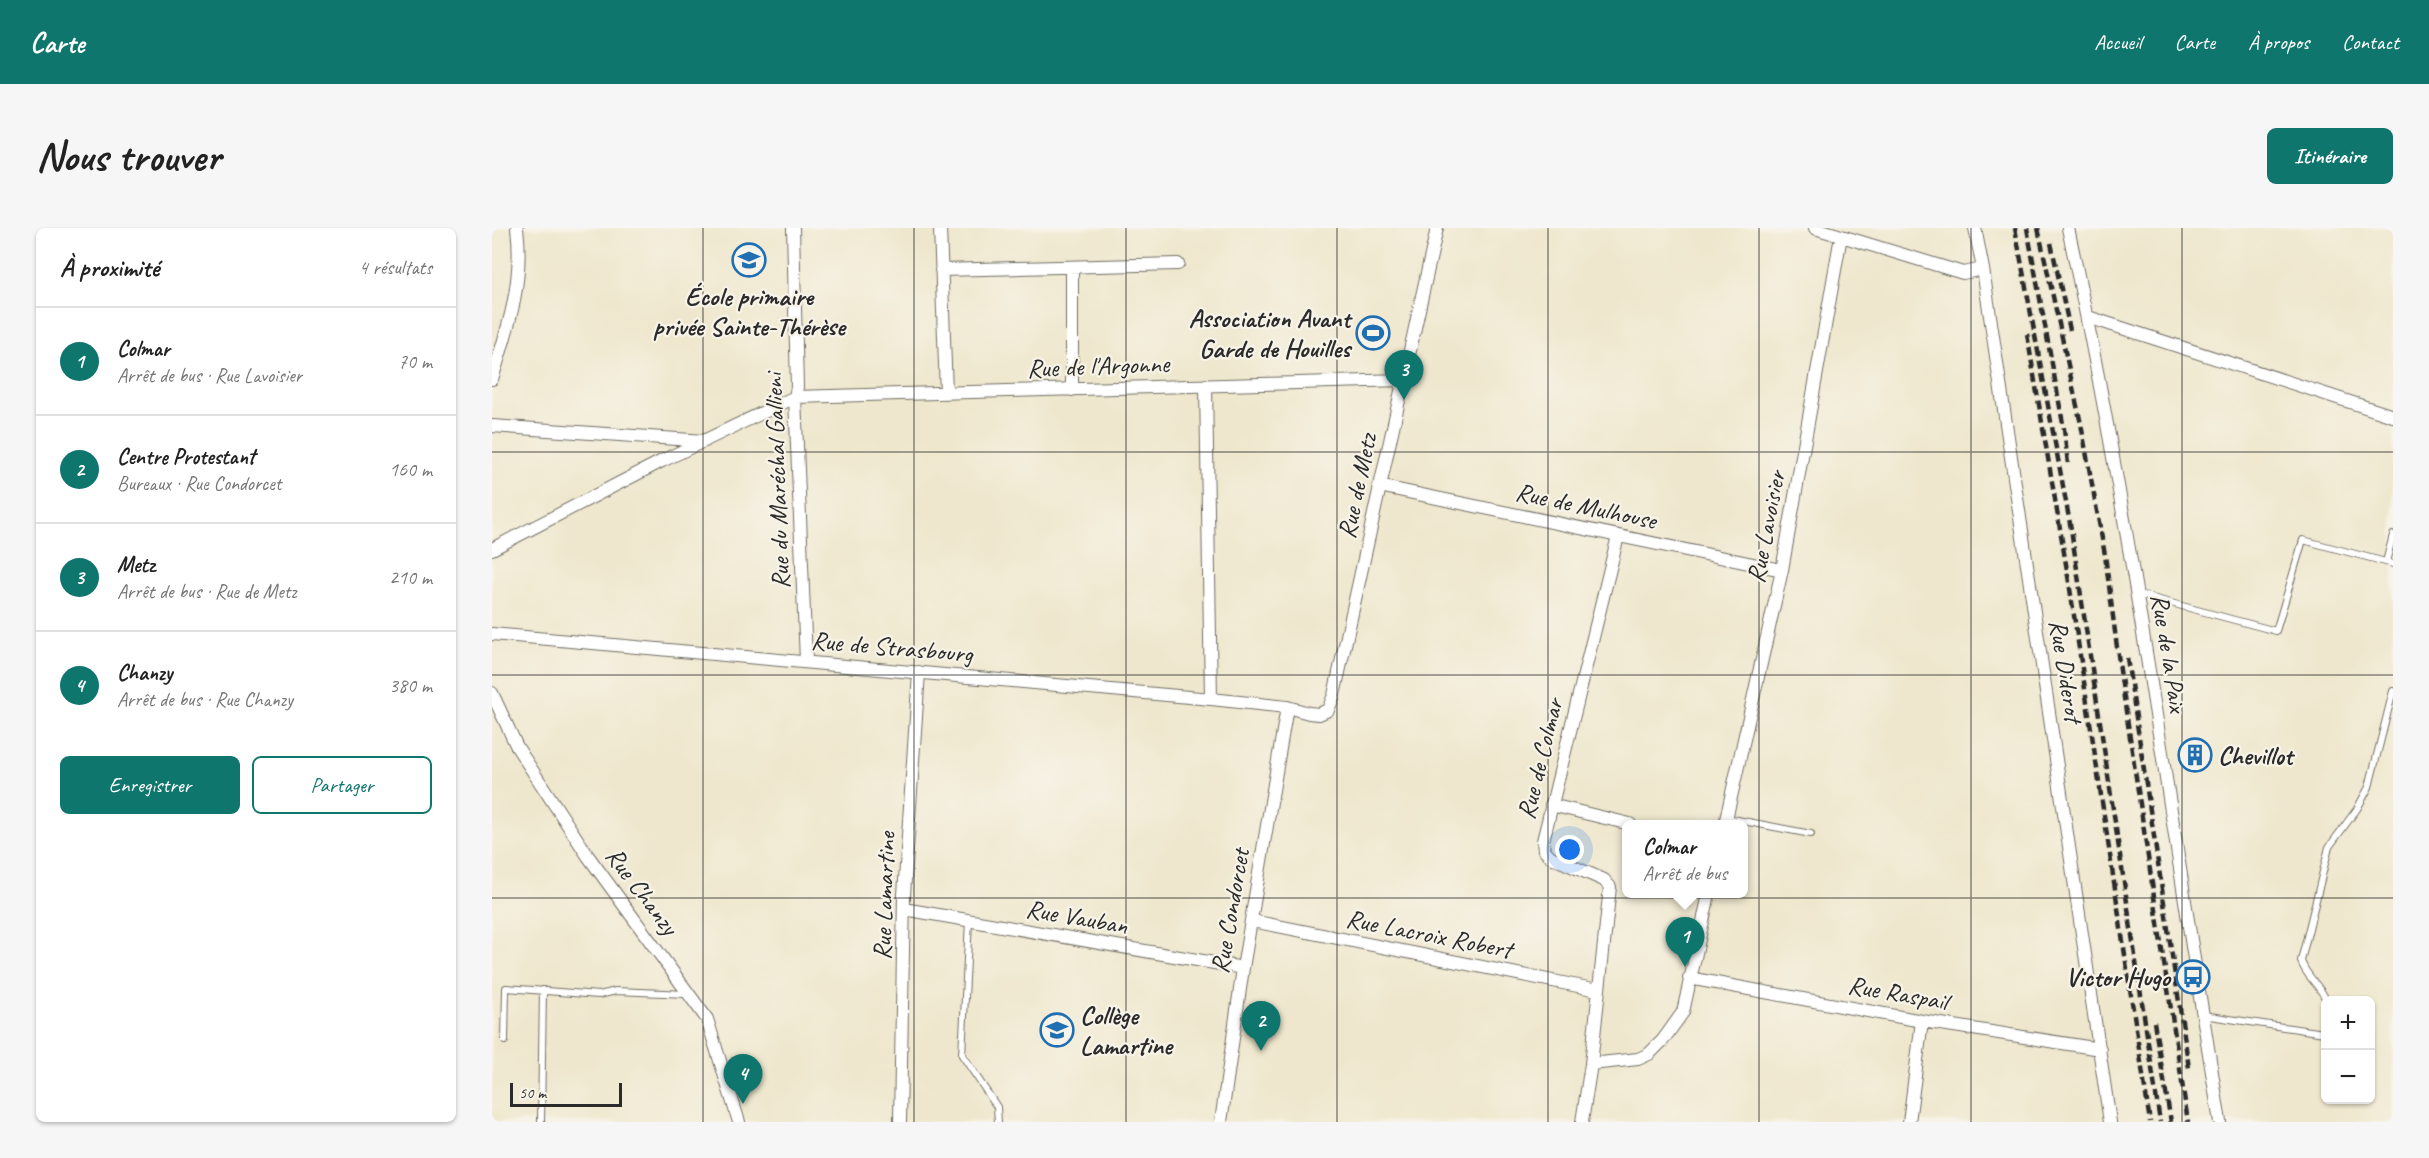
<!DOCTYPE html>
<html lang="fr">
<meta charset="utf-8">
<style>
:root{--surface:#fff;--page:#f6f6f6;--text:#222;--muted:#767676;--line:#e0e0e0;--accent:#0f766e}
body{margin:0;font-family:Caveat,sans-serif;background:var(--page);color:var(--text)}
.controls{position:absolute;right:18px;bottom:18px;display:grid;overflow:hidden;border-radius:9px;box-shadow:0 2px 4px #0004}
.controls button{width:54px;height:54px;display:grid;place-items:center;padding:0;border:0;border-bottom:2px solid var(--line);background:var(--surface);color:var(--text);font:30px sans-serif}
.scale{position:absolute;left:18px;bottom:15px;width:112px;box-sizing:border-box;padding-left:6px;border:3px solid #2b2b2b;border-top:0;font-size:16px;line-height:21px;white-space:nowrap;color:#2b2b2b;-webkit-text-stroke:4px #f7f3e8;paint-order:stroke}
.you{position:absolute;left:1078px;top:622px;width:21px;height:21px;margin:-15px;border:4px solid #fff;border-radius:50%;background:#1a73e8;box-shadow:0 0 0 9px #1a73e833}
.badge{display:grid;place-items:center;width:39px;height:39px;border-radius:50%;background:var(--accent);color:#fff;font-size:20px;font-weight:700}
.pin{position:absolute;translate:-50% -50px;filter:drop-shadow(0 2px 3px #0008)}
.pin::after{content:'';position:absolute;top:32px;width:21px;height:18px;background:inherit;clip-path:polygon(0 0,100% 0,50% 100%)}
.popup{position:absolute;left:1130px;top:592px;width:126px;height:78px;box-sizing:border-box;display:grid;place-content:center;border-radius:9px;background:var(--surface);filter:drop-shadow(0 2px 4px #0005);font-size:20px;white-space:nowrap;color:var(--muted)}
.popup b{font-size:22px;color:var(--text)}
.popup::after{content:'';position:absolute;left:50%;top:100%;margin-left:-12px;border:12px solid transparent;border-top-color:var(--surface)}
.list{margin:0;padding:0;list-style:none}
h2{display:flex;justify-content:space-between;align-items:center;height:78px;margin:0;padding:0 24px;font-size:26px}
h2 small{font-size:20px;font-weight:400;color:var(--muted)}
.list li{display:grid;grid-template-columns:39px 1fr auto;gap:18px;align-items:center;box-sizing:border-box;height:108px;padding:0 24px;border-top:2px solid var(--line)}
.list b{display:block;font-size:22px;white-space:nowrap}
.list p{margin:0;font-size:20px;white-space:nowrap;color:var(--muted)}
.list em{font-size:20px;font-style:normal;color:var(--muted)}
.actions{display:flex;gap:12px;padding:18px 24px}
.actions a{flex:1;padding:14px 0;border:2px solid var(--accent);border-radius:9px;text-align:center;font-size:21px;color:var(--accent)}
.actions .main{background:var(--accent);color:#fff}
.map{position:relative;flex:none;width:1901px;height:894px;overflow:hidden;border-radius:9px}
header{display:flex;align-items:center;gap:36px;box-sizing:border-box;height:84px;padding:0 30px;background:var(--accent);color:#fff}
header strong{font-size:28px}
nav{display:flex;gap:33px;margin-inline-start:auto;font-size:21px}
.intro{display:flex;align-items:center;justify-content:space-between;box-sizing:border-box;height:144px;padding:0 36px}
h1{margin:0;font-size:42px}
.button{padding:15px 27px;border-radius:9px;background:var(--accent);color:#fff;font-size:21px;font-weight:700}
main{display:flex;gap:36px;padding:0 36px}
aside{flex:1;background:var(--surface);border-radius:9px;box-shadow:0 2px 4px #0004}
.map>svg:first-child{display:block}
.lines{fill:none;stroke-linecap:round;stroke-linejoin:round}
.service-casing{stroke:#706d64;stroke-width:8}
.minor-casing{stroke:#706d64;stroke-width:14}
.service{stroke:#fff;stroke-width:6}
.minor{stroke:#fff;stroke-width:12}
.rail{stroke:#2b2b2b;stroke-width:4.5;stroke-dasharray:9 4.5;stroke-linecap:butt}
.grid{fill:none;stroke:#2b2b2b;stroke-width:1.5;stroke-opacity:0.55}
.labels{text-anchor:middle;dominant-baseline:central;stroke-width:4.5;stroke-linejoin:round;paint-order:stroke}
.poi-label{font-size:26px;font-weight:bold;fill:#2b2b2b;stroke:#f7f3e8;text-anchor:end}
.street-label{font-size:26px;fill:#2b2b2b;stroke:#f7f3e8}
</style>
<header>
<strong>Carte</strong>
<nav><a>Accueil</a><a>Carte</a><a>À propos</a><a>Contact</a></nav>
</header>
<div class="intro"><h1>Nous trouver</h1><a class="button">Itinéraire</a></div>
<main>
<aside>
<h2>À proximité<small>4 résultats</small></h2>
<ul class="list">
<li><span class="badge">1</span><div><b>Colmar</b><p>Arrêt de bus · Rue Lavoisier</p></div><em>70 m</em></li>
<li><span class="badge">2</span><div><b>Centre Protestant</b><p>Bureaux · Rue Condorcet</p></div><em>160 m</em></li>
<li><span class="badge">3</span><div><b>Metz</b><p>Arrêt de bus · Rue de Metz</p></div><em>210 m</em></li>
<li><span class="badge">4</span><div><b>Chanzy</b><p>Arrêt de bus · Rue Chanzy</p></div><em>380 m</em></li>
</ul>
<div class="actions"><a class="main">Enregistrer</a><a>Partager</a></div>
</aside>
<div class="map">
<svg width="1901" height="894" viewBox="0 0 1901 894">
<rect width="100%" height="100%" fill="#f7f3e8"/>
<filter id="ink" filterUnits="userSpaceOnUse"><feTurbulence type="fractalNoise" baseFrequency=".0167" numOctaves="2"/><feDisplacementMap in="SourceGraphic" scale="12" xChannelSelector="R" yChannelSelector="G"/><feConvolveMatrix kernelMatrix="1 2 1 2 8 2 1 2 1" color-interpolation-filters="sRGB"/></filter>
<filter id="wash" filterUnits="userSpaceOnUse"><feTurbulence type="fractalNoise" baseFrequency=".008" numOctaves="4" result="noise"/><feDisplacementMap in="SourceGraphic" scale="24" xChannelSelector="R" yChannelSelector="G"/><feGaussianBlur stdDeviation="1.35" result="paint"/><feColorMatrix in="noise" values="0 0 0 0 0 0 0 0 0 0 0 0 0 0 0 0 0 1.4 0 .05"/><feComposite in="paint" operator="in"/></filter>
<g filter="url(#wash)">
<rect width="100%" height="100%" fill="#efe7cd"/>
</g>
<g filter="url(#ink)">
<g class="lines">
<!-- service casing -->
<g class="service-casing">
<path id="service" d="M1894,334L1901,307
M1645,366L1784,403L1811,312L1901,336
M1235,590L1319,606
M477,693L470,827L505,879L506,894
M1834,772C1828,757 1814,749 1809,733L1837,619L1865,581L1877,559L1901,463
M1711,787L1832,805L1834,800
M13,813L14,760L107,767L124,763L195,766
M49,894L51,762"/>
</g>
<!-- minor casing -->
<g class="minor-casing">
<path id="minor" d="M301,0L305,159L303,169L314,433
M448,0L454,164
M1323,0L1471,45L1491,41
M1483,0L1491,41L1618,894
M1576,0C1640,296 1679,596 1728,894
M580,40V162
M449,42L686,36
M1596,89L1901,188
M0,151C16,101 32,53 25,0
M714,157L719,471
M0,198L213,213
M887,258L1290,342
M0,321L170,233L303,169L911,152
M0,406L719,471L795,479L817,485L827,486L836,482L842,467L945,0
M0,465L25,519L96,628L215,791L247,894
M1059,577L1138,596
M1233,596L1290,342L1349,8
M412,681L751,740
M760,693L1106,762
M1197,750L1430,793L1608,821
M1099,836L1146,831L1157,826L1171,812L1191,784L1217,666
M408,894L412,667L427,444
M729,894L751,740L795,479
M1090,894L1099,836L1118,659L1112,652L1059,629L1052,622L1051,613L1126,308
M1417,894L1430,793"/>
</g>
<!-- service -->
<use href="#service" class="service"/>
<!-- minor -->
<use href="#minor" class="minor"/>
<!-- rail -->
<path class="rail" d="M1523,0L1579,301L1668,894
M1535,0L1572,201L1576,236
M1546,0L1589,196L1613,327L1629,450L1696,894
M1559,15L1578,102
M1535,106L1577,354L1658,894
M1635,430L1697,840
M1662,794L1679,894"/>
</g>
</g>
<!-- grid -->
<path class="grid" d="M211,0V894M422,0V894M634,0V894M845,0V894M1056,0V894M1267,0V894M1479,0V894M1690,0V894M0,224H1901M0,447H1901M0,670H1901"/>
<!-- icons -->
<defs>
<g id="school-ring" transform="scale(1.725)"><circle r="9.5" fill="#f7f3e8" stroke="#1f6fb2" stroke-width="1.5"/><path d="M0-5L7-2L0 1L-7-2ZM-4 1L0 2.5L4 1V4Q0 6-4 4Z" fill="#1f6fb2"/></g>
<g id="stadium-ring" transform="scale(1.725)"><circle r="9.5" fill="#f7f3e8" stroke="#1f6fb2" stroke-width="1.5"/><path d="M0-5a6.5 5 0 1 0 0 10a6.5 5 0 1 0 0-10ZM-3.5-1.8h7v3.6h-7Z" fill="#1f6fb2"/></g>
<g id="building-ring" transform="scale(1.725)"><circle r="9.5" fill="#f7f3e8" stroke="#1f6fb2" stroke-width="1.5"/><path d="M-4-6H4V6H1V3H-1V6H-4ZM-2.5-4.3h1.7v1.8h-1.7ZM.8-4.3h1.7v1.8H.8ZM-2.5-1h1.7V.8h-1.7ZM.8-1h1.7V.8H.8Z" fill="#1f6fb2"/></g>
<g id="bus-ring" transform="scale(1.725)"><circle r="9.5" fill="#f7f3e8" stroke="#1f6fb2" stroke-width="1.5"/><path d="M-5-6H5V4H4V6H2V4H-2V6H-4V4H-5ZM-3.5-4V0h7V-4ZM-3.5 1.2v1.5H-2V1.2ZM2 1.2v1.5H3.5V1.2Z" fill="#1f6fb2"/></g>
</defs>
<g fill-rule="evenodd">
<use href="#school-ring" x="257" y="32"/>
<use href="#stadium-ring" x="881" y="105"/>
<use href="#building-ring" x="1703" y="527"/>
<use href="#bus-ring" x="1701" y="749"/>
<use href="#school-ring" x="565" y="802"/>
</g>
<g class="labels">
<!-- poi labels -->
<g class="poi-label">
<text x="257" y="68" text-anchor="middle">École primaire<tspan x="257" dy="30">privée Sainte-Thérèse</tspan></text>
<text x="858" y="90">Association Avant<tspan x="858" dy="30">Garde de Houilles</tspan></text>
<text x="1726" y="527" text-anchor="start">Chevillot</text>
<text x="1678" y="749">Victor Hugo</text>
<text x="588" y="787" text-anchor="start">Collège<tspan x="588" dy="30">Lamartine</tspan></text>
</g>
<!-- street labels -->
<g class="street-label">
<text transform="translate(606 138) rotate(-2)">Rue de l'Argonne</text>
<text transform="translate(285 253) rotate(-92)">Rue du Maréchal Gallieni</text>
<text transform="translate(865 258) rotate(-78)">Rue de Metz</text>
<text transform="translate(1094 278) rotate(12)">Rue de Mulhouse</text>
<text transform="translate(1274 299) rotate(-79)">Rue Lavoisier</text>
<text transform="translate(400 419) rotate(5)">Rue de Strasbourg</text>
<text transform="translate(1677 425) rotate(81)">Rue de la Paix</text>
<text transform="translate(1574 443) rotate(81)">Rue Diderot</text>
<text transform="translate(1048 531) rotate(-76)">Rue de Colmar</text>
<text transform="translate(150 663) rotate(53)">Rue Chanzy</text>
<text transform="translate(392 668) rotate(-88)">Rue Lamartine</text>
<text transform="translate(738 683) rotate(-80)">Rue Condorcet</text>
<text transform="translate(585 689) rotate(10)">Rue Vauban</text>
<text transform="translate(937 706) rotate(11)">Rue Lacroix Robert</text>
<text transform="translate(1406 765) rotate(10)">Rue Raspail</text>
</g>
</g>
</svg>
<div class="controls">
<button>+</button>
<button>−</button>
</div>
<div class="scale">50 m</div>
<div class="you"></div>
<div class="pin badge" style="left:1193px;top:739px">1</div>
<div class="popup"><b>Colmar</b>Arrêt de bus</div>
<div class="pin badge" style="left:769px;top:823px">2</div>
<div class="pin badge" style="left:912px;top:172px">3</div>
<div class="pin badge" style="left:251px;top:876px">4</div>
</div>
</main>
